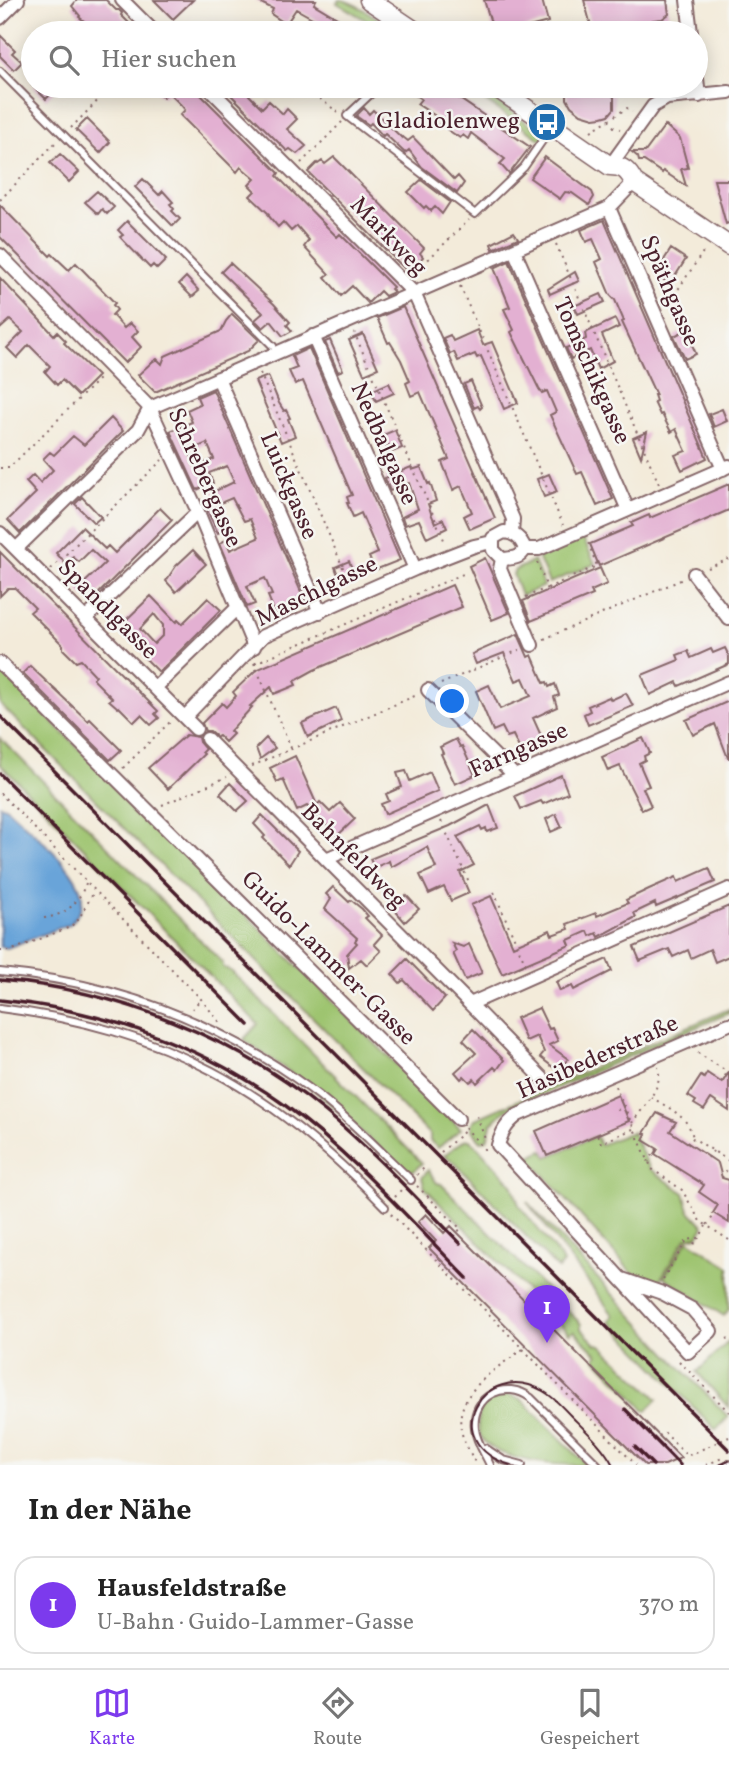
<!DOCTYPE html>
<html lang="de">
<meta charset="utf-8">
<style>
:root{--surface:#fff;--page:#f2f2f2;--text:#222;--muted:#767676;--line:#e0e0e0;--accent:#7c3aed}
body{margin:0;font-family:Vollkorn,serif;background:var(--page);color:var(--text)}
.you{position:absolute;left:453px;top:702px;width:24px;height:24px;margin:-18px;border:5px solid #fff;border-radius:50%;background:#1a73e8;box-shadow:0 0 0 10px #1a73e833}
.badge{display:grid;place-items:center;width:46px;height:46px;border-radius:50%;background:var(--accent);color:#fff;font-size:23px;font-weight:700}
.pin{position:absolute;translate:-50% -58px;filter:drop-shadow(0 2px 4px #0008)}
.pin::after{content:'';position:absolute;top:37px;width:24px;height:21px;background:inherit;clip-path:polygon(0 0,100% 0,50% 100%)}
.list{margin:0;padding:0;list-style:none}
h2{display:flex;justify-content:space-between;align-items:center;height:91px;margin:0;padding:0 28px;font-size:30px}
h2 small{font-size:23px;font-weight:400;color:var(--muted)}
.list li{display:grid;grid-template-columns:46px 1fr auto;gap:21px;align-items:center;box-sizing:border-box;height:98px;margin:0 14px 14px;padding:0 14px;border:2px solid var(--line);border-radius:21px}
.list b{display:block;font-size:26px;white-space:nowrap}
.list p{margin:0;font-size:23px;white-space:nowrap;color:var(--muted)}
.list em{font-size:23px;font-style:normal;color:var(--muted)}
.icon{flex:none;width:38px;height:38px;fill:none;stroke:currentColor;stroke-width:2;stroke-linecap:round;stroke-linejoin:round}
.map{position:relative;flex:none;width:729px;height:1465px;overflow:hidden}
.search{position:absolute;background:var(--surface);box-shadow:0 4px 18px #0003;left:21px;right:21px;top:21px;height:77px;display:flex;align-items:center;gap:18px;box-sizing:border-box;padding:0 24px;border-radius:38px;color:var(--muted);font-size:26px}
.sheet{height:203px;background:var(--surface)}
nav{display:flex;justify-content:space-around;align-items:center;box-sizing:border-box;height:98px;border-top:2px solid var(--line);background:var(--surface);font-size:19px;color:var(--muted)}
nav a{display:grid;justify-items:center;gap:4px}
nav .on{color:var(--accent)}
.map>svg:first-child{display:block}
.green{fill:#9ec46f;stroke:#74724d;stroke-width:2}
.water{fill:#69a4d9;stroke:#5a6282;stroke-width:2}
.building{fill:#e3b0d2;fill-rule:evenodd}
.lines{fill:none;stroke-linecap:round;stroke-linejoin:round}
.lane-casing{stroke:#856668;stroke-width:10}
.street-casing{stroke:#856668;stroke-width:16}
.secondary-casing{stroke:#856668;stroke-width:21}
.path{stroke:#856668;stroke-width:2;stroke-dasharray:2 5;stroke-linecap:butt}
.lane{stroke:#fff;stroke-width:6}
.street{stroke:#fff;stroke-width:12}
.secondary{stroke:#fff;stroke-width:18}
.tram{stroke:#4a1f2b;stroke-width:2}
.rail{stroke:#4a1f2b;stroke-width:3.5}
.labels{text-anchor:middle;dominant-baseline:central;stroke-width:5;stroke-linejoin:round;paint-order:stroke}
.poi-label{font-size:24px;fill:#4a1f2b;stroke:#f6f6f2;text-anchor:end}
.street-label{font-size:24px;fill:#4a1f2b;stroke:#f6f6f2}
</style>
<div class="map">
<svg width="729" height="1465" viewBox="0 0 729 1465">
<rect width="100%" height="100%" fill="#f6f6f2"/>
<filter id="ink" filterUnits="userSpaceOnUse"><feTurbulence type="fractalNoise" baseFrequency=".0143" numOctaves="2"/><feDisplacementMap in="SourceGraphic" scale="14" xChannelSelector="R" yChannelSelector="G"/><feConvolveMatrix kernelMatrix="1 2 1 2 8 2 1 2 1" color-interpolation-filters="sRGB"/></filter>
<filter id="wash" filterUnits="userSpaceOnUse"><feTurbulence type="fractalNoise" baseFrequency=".00686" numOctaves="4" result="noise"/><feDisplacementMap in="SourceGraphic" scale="28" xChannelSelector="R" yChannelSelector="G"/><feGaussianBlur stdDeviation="1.57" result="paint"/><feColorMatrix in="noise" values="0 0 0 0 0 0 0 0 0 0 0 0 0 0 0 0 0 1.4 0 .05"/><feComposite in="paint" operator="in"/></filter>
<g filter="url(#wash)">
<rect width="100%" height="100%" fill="#f3ebda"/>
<!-- green -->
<path class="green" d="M339,0C355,0 385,24 399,33H388L337,3Z
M464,86H474L545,135L541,140Z
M583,538L595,564L549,583L538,557Z
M534,561L544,586L521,596L513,574L515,570Z
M0,670L450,1118L461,1129L438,1148L430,1141V1135L0,704Z
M0,738L223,963V967L232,972L422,1163L414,1171L404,1170L311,1087L248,1043L244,1039L258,1024L0,764Z
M729,1009V1013L504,1111L491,1125L487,1140L481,1141L472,1130L471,1124L475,1119Z
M632,1132L650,1169L684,1193L689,1210L704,1226L698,1236L686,1238L661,1278L662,1285L632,1273L528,1157L543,1150L547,1157L596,1136L600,1145Z
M466,1139L472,1141L512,1184L519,1205L560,1257L563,1263L558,1269L456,1164L444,1155Z
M428,1170L437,1183L441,1184L581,1324V1329L596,1344L601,1345L658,1399L646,1411L595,1358L598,1355L574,1331L570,1334L425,1188L422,1178Z
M527,1202L678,1365L722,1410L728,1417L716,1430L609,1321L614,1316Z
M688,1240L729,1267V1309L724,1316L664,1277Z
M729,1341V1408L697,1372Z
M506,1394L521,1399L587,1465C557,1465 467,1463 479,1416C482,1402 492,1396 506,1394Z"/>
<!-- water -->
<path class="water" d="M0,805L7,808C27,828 83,871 82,900C82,910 77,917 70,924L7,948L0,947Z"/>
<g id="blocks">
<!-- building -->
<path class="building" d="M77,0H106L116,10H119L122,13L121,15L139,33H123L120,30L117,33H99L79,17L80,16L72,6Z
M154,0H193L173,19Z
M255,0H316L314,4L362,33H317L323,24L296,9L286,24L271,14L273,9Z
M484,0H542L548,22L506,33H494Z
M584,0H667L669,14L662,19L653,20L656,33H593Z
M0,35L15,50L12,53L22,62L14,70L0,56Z
M33,86H59L46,99Z
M151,86H192L279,173L277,176L337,237L340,234L393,287L391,289L394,292L385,296L380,291L368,303L352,286L341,296L325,277L329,274L304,247L309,240L297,226L291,231L283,222L278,227L268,215L269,214L250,196L255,191L249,185L255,179L241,167L237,172L180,115L185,110L181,105L168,92L163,97Z
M222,86H248L252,90L249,95L262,108L269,101L283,114L287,109L297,119L287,129L306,146L297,154L290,149L287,151Z
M402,86H448L460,94L457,97L530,147L509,174L500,164L505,159L471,133L468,139L463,135L460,138L439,124L441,122L434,115L417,104L421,99Z
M571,86H605L614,97V109L609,115L602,117L594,118L581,114L571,106L567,99V91Z
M364,108L369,114L373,110L402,138L403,137L408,141L413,137L454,180L458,176L464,183L457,193L422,167L409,150L405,153L385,134L383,136L371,123L369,125L356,116Z
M87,119L110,142L100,153L76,130Z
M665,125L680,138L688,168L681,169L686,186L663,171L662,173L644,161H639L638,157L632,152H645Z
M60,154L79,172L69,182L50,163Z
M334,157L424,248L420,253L423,257L408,272L308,172L317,163L318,164L322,161L325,164Z
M545,157L592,192L594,197L589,205L572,193L565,192L560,199L530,178Z
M143,179L159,195L163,191L173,202L170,204L174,209L172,211L180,219L173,226L135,187Z
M421,180L450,202L442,214L435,207L431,211L426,206L424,208L408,192Z
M714,180H729V223L726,224Z
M97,191L114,207L107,214L102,209L98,214L85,202Z
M0,205L50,256L52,254L69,270L76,263L115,303L113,305L117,310L112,315L124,328L130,323L138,331L132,337L141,347L125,363L0,237Z
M604,220L707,458L682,470L675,455L686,451L676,429L671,432L662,414L660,415L654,402L656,401L654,395H656L622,322L624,321L615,300L610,295L596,262L602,259L593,239L586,242L581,230Z
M127,221L166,260L157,269L153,265L150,268L120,237L123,235L118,230Z
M514,232L518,238L493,249L491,244Z
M671,249L686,259L670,284L655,274Z
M509,261L613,499L597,506L582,472L577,474L550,415L556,412L547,391L542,393L539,389L511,332L514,330L504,309L510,307L494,268Z
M230,263L274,304L290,322L287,325L292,331L283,336L271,321L263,328L255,320L263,313L221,272Z
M575,272L579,281L550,294L548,289Z
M186,277L199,291L192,297L179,284Z
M0,278L54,335L57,332L66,341L64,343L98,376L78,396L62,380L57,385L45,372L50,366L29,345L17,358L7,348L23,332L10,320L0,329Z
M601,294L605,302L578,314L574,306Z
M403,307L495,518L470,529L464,516L472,512L461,486L453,490L442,462L449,459L420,392L411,396L406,383L410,381L401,360L390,342L388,343L377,318Z
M232,314L259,340L248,351L155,392L138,375L152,362L157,359L162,364L165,356L221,331L226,321Z
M615,319L619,327L602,335L613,361L598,369L590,350L571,359L566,348L586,339L585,333Z
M477,330L483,345L492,342L518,403L504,409L481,356L477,358L475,354L458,361L454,352L450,354L443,338L450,335L453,341Z
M686,330L696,354L685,359L674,336Z
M363,334L378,368L364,374L349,340Z
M330,340L343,370L338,372L325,342Z
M309,348L400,560L375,570L369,557L378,553L361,513L353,517L347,503H349L347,497L352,495L303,381L295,384L289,371L297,368L292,356Z
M268,376L279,403L284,411L286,410L290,418L288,419L295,436L281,442L255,381Z
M471,381L482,407L480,409L478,406L474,408L464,384Z
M389,383L394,393L376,401L371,391Z
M213,390L305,601L275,613L268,596L272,595L265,578L247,586L255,604L247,607L220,543L226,540L230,550L258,538L250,519L244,521L232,498L218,504L213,492L234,482L227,466L209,473L213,483L197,490L170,431L192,422L187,410L200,404L197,397ZM207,443L214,459L196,467L189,451Z
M722,409L727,421L714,427L709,414Z
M111,418L123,431L20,533L8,520L36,493L26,482L33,475L40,483L53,470L43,459L50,452L54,455L73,436L84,445Z
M395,430L402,448L392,452L389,445L386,447L383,435Z
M647,432L641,457L633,438Z
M411,467L412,470L421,467L428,484L430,483L436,501L428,504L431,513L435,523L443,519L447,528L427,538L419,520L405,525L402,517L418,509L409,483L390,491L385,478Z
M549,474L557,492L544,497L537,479Z
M729,484V510L599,566L590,544L633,526L631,523L649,515L650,518Z
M82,497L101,517L94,523L75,504Z
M216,506L226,529L218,533L207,510Z
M160,508L172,520L90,602L77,590L105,563L91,550L79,562L73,557L66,564L56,553L82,527L105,549L108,546L115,553Z
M193,550L206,564L176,592L166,581L176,566Z
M0,552L158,711L155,714L159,718L151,725L141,715L134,722L119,707L118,708L109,700L112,698L93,679L96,676L81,660L76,662L63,649V645L30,612L35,608L15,588H8L0,596Z
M485,558L509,613L492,620L469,566Z
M349,561L355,576L341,583L335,567Z
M600,568L607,584L591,591L593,595L531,621L523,601Z
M452,585L462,607L314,670L294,681L296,685L284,690L274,694L271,687L250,706L252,707L230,731L233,734L225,742L219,736L217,737L210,731H205L202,723L222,703L226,707L236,696L233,692L256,670Z
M151,596L176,622L178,620L182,624L208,598L221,610L159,672L142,655L148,650L129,631L131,629L124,622ZM154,614L163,625V635L154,644L140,629Z
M518,634L528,657L532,655L544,683L547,682L549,687L555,684L559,695L554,697L557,707L533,718L543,740L520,750L513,735L507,737L502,727L493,731L476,691L489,685L500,709L531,696L523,678L516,681L504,653L476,664L472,654Z
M725,648L729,656V664L679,686L677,682L650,695L642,675L679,660L677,655L688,651L691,658L711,649L713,653Z
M30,666L88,721L90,719L121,750L110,760L23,673Z
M626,693L633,706L588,725L584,714L590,711L588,706L609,697L611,700Z
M729,701V758H728L715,724L693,735L686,720Z
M336,708L341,721L308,737L302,723Z
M186,735L198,737L199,742L205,749L202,752L204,754L168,789L148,768Z
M266,738L275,748L260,759L256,748Z
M643,738L650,753L644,756L645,760L639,763L649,786L643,788L651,806L642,810L620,766L608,771L602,757Z
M456,739L460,747L462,746L475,775L455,784L441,754L443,753L440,747Z
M295,756L317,805L320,802L330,812L340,803L355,819L337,836L307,806L297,811L283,779L277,782L270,768Z
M406,771L410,781L430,772L438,791L385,814L381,804L389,801L386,794L402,787L397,773Z
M561,775L568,793L543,804L541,801L521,809L515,796Z
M230,783L248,801L237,811L220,794Z
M489,805L498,828L487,832L486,828L482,830L480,826L457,837L474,865L460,872L469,893L451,901L444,887L429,894L420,875L436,868L427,847L391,867L389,861L374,868L370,859L450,826Z
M556,814L562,827L551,832L546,819Z
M262,815L298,851L289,865L263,838L265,836L254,824Z
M709,868L715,882L656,907L655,903L634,913L636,917L599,937L597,933L590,936L588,931L568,940L570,945L502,974L471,905L491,896L513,946L550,930L552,935L569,929L567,924L596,913L597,916L628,903L626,900L649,889L676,877L678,882Z
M333,887L349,902L351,900L362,909L368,916L365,918L382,935L374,944L381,951L367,965L361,959L349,968L347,954L357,943L355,941L357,938L325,909L331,899L326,894Z
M406,895L419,909L405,922L393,908Z
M729,906V956L715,962L710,949L691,958L688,950L673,957L669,949L640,961L634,947Z
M452,943L463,947L469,944L482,973L465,980L453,953L456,951Z
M407,959L445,998L433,1011L404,980L400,983L392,974Z
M607,959L612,971L574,990L572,986L560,991L556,982Z
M539,1008L549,1029L552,1028L558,1041L549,1045L568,1059L558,1071L540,1057L544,1052L537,1036L526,1041L516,1018Z
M473,1029L504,1060L497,1070L494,1067L477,1083L474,1079L470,1082L464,1076L461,1079L455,1072L476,1053L463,1040Z
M729,1072V1111L711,1099L704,1110L694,1104L696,1101L688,1096L701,1076L704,1078L707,1073L722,1083Z
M618,1095L629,1121L547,1156L536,1131Z
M657,1113L676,1122L670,1131L718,1163L722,1178L729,1180V1223L713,1213L718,1205L699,1192L704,1185L655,1154L658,1149L643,1140L646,1134L644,1133Z
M426,1214L444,1233L451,1226L681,1458L665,1465H645L429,1248L436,1241L418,1222Z"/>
</g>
</g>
<g filter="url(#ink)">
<use href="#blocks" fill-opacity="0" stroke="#856668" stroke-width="2"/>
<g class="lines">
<!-- lane casing -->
<g class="lane-casing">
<path id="lane" d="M0,71L273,346
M379,86L347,116L475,214L524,167L551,128
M0,972C113,982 217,1021 309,1088C346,1115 378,1149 411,1180
M0,1008C168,1030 268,1087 385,1207
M485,1448L503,1460L522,1465
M490,1465C485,1454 476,1441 475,1429C471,1395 506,1379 531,1398L598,1465
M728,1465L729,1464"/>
</g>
<!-- street casing -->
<g class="street-casing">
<path id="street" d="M122,0L155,33
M687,0L691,33
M0,18L18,0
M696,70L699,96
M207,86L414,293L513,519L512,533
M610,166L653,106L667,98L729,92
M609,208L723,469
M514,250L628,510
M0,255L150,408L198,512L254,647
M313,336L415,569
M218,378L320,612
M504,532C515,533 521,538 525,549C520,559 513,558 502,559L493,550V538Z
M0,533L196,729
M16,549L138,430L150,408L609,208L634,182
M525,549H539L729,466
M502,559L500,569L532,645
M694,574L729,619
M85,619L198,512
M0,663L458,1119
M155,688L238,607
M428,690L514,775
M185,717L263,636L415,569L474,546L492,542
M207,739L470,1004
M326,859L729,682
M546,1082L470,1004L729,889
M622,1279L662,1293L692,1309L711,1331L688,1352L498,1145C502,1132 506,1124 518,1115L729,1024"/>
</g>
<!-- secondary casing -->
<g class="secondary-casing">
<path id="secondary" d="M369,0L418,33
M494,86L610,166C624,166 628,171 634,182L729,246"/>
</g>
<!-- path -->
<path class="path" d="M195,33H197
M303,86L339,113
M538,94L544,86
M609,120L614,127L620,129
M71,128L112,86
M591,131L627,108L632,112
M301,163L342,122
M0,200L57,141
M556,244L659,484
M413,274L469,220
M460,286L563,525
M664,303L671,300L703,252
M354,332L445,542
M260,373L350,584
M0,468H9L102,376
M537,562L547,588L597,566L587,540
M708,568L729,559
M51,569L162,460
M526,597L547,588
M544,639L683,579
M254,663L291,748
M255,663L463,574
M441,684L519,650
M252,766L417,695
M123,768L171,721
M0,793L201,999L222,1025
M162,805L227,777
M441,821L469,882
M494,892L526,965
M44,918C66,915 78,904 86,883
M0,951H10L70,927L78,920L94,892
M192,1009L200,1000
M698,1053L729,1073
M721,1082L727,1073
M615,1086L652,1169L682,1190L700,1221L729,1240
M651,1097C668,1108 689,1116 693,1138
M617,1110L624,1108
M477,1116L486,1142
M632,1123C643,1107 664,1087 658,1067
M465,1127L484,1149L488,1148
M597,1135L601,1143L633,1129
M688,1145L693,1138L729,1161
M441,1152L467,1129
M708,1158L713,1151
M648,1162L657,1149
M417,1175L425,1167
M722,1178L729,1166
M417,1186L461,1229L457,1232
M395,1197L401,1190
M391,1214L523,1349C496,1369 451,1394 462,1434C465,1445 472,1455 476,1465
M707,1225L715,1214
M694,1244L698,1238
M663,1279L687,1240L699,1238L706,1226
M727,1339L729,1338
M523,1349L636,1465
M679,1361L729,1412
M659,1436L664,1432L687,1456L729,1437
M706,1465L722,1458"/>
<!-- lane -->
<use href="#lane" class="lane"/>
<!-- street -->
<use href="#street" class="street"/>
<!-- secondary -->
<use href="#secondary" class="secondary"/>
<!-- tram -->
<path class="tram" d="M511,1465C435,1443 483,1357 543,1391C554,1397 562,1407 571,1416C586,1431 603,1446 613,1465
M719,1465L729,1461"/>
<!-- rail -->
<path class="rail" d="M0,716L729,1450
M0,774L249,1025
M0,980C118,990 235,1037 326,1112C374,1152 416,1198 460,1243
M0,1000C103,1010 202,1045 286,1106C353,1155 409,1219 467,1278
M625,1409L680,1465
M635,1447L653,1465"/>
</g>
</g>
<!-- icons -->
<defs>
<g id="bus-disc" transform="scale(2.0125)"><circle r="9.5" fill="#1f6fb2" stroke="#f6f6f2"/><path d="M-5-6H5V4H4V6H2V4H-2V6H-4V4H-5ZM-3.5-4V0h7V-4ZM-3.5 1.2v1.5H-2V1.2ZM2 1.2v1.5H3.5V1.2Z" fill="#fff"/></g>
</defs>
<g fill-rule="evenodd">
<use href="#bus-disc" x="547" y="122"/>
</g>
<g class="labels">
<!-- poi labels -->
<g class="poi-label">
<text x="520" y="122">Gladiolenweg</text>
</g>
<!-- street labels -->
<g class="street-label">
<text transform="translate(388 237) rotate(46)">Markweg</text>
<text transform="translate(669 291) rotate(67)">Späthgasse</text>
<text transform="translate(591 371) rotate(66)">Tomschikgasse</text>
<text transform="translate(383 444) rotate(66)">Nedbalgasse</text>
<text transform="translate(204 478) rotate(66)">Schrebergasse</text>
<text transform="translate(288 486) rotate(67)">Luickgasse</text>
<text transform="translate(317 592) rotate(-26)">Maschlgasse</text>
<text transform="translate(107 610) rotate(45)">Spandlgasse</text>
<text transform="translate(519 751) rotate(-24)">Farngasse</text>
<text transform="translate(353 857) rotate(45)">Bahnfeldweg</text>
<text transform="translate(328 959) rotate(45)">Guido-Lammer-Gasse</text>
<text transform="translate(598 1058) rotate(-24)">Hasibederstraße</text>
</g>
</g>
</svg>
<div class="you"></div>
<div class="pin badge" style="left:547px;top:1343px">1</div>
<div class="search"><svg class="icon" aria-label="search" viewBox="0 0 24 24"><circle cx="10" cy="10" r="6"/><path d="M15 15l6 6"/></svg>Hier suchen</div>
</div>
<section class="sheet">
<h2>In der Nähe<small></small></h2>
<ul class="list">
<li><span class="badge">1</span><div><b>Hausfeldstraße</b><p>U-Bahn · Guido-Lammer-Gasse</p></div><em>370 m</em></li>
</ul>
</section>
<nav>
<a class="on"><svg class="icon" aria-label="map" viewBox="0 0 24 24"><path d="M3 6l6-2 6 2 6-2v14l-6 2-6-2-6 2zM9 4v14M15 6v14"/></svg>Karte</a>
<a><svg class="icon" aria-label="directions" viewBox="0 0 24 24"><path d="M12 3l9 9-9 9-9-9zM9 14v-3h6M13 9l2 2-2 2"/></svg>Route</a>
<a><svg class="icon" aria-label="saved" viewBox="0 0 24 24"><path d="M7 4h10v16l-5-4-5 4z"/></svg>Gespeichert</a>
</nav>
